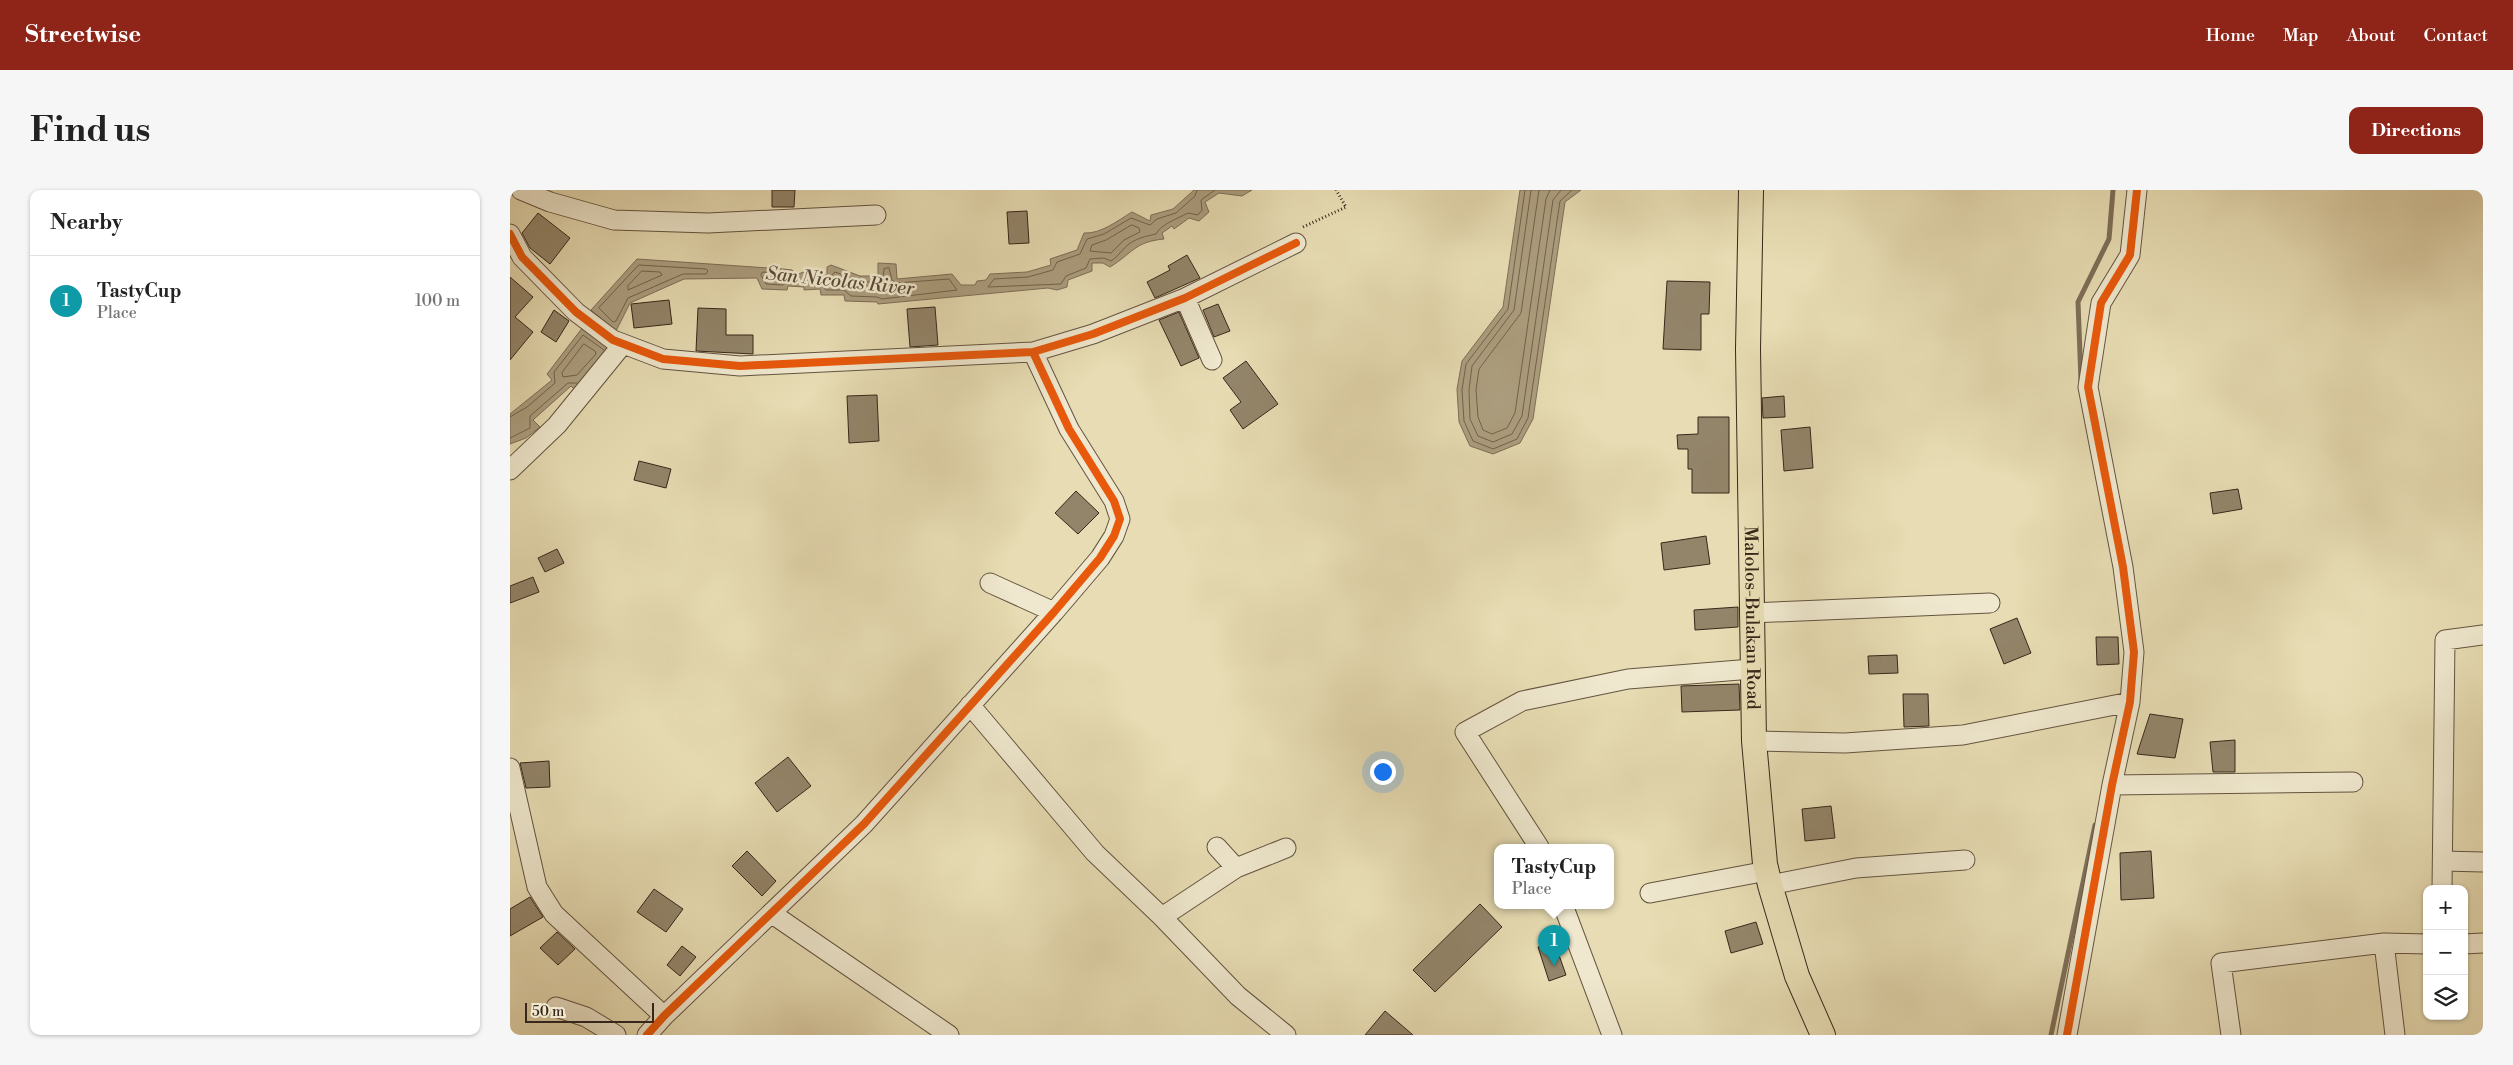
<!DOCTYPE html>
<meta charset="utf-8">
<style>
:root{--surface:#fff;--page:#f6f6f6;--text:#222;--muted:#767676;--line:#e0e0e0;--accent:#8f2418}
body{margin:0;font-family:"Libre Bodoni",serif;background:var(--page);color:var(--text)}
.controls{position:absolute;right:15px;bottom:15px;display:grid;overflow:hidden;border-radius:10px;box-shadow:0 1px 4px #0004}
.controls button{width:45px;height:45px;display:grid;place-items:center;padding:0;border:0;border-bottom:1px solid var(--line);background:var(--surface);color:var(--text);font:25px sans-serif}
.scale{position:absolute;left:15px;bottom:12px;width:129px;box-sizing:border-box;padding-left:5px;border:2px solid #38271a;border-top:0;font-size:14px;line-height:18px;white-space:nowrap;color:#38271a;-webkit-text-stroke:4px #efe8ce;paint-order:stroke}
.you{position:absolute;left:872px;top:581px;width:18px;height:18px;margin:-12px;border:4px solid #fff;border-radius:50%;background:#1a73e8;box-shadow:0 0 0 8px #1a73e833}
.badge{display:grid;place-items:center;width:32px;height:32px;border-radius:50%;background:var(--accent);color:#fff;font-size:16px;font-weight:700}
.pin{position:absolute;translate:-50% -41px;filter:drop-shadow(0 1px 2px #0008)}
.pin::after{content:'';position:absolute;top:26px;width:18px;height:15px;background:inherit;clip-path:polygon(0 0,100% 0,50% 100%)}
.popup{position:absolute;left:984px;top:654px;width:120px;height:65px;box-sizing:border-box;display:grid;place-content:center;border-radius:10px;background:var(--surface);filter:drop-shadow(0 1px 4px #0005);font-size:16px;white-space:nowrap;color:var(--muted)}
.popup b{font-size:19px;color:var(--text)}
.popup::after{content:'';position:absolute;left:50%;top:100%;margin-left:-10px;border:10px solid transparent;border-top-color:var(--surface)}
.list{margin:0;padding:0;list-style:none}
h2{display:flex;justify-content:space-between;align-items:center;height:65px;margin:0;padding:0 20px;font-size:21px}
h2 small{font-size:16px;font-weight:400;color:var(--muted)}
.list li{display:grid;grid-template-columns:32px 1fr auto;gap:15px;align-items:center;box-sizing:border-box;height:90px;padding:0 20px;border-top:1px solid var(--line)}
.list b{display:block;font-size:19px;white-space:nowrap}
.list p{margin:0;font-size:16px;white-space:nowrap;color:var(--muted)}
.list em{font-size:16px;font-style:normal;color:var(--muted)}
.icon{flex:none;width:28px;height:28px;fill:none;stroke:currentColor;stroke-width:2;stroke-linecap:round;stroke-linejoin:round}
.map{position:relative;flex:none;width:1973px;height:845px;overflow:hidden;border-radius:10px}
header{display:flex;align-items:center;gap:30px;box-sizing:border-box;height:70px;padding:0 25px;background:var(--accent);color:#fff}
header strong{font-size:24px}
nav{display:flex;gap:28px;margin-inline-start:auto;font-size:18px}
.intro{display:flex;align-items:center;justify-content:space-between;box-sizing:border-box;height:120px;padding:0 30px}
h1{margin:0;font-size:35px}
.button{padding:12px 22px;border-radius:10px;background:var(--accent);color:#fff;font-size:18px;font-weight:700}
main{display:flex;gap:30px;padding:0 30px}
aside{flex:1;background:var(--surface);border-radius:10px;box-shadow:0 1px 4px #0004}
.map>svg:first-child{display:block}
.water{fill:#ac9e7f;stroke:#7e6e57}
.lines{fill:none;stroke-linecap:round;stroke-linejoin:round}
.shore{stroke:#72624c;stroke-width:1}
.stream{stroke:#7e6e57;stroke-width:5}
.building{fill:#93856a;stroke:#38271a}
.minor-casing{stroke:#645440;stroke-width:21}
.major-casing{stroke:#38271a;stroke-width:26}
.path{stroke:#38271a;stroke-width:3;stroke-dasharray:1 2.5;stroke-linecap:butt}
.minor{stroke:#efe8ce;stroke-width:19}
.major{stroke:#e7dcb3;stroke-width:24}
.cycleway-casing{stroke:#efe8ce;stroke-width:11}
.cycleway{stroke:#e8590c;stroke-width:8}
.labels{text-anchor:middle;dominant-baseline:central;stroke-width:5;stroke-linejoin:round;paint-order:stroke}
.street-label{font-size:18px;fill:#38271a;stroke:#efe8ce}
.water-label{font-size:19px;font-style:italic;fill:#5b4b38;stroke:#efe8ce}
</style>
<header>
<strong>Streetwise</strong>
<nav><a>Home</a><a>Map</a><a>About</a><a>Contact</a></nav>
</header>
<div class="intro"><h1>Find us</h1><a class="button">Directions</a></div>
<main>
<aside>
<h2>Nearby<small></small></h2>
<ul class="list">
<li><span class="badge" style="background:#0f9aa8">1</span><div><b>TastyCup</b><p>Place</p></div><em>100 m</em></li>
</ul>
</aside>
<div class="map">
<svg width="1973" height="845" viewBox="0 0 1973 845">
<rect width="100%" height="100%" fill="#e7dcb3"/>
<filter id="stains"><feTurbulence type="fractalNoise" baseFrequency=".004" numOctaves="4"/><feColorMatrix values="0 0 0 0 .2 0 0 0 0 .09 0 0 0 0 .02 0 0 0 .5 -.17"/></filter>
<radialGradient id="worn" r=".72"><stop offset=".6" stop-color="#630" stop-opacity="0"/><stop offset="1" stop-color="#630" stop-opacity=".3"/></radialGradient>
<!-- water -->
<path class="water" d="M684,0H742L732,6L709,3L695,12L699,22L689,31L679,28L664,39L662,36L652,43L654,49C624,52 623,63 600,77L593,73H582V81L558,90L557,97L547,100L538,98L368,114L367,112L335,111L334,105H311L310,99L294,100V97L278,96L277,100L252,99L247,88L174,89L120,113L106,141L81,120L127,69L273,79L282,80L287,85L293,82L298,86L303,84L310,88L317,84V77L321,75L350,86H368V73L386,74L387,89L442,84L451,95H465L467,91L476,90L480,84L517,82L541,75L540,69L567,60L574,43C591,44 607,31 622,22L640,31L641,25L663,19Z
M1010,0H1071L1055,12L1023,229L1010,253L983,264L960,256L949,232L947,199L952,171L993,117Z
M73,137L103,161L67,202L61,196L23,230L30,237L16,248L0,254V224L42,190L37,184Z"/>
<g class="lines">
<!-- shore -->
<path class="shore" d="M687,0L685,6L666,23L647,29L640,35L621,28L594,44L577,49L570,64L547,72L543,80L518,87L484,89L478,97L551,94L556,86L576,78L580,69L594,68L601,71C609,66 612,59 619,54C627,48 637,46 646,44C651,34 667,29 678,23L688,25L692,20L691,10L705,0
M1015,0L998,119L956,174L952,200L954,231L963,251L983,259L1007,249L1018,228L1050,11L1062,0
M1021,0L1004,120L962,176L959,200L960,229L968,246L983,252L1002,244L1012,226L1043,10L1051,0
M1029,0L1011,123L969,179L966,200L968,227L973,240L982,244L997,238L1005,223L1036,9L1040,0
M622,35L629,38L630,42L614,50L601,63L580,61L582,55L596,50Z
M129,75L196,79L198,81L196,84H173L118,108L106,131L103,132L89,118Z
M379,78L382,90L386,93L439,89L447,100L372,109L367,107L341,106L334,100H316L312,94L325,82C337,86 361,99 373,87L374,79Z
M132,81L150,82L152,85L118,100V96Z
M253,82L279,84L283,89L272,95L256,94L251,85Z
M74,154L85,161L86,164L67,185L53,187L52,183Z
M0,227L17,217L45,193L44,182L73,145L94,160
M0,248L20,238V226L58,193H67"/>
<!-- stream -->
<path class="stream" d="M1571,191L1568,112L1599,49L1603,0
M1541,845L1585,635"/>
</g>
<!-- building -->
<path class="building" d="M262,0H285L284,17H262Z
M517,21L519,53L499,54L497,22Z
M28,23L60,48L40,74L20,58L12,43Z
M677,65L690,88L645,108L637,92L660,80L658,76Z
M0,87L23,107L5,127L23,142L0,170Z
M1157,91L1200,92L1199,124H1191V160L1153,159Z
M159,110L162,134L124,138L121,114Z
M708,114L720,141L704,147L693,120Z
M425,117L428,155L400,157L397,119Z
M188,118L216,119V145H243V164L186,161Z
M44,120L59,131L46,152L31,142Z
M669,122L689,168L671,176L649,130Z
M736,171L768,214L733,239L720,220L731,212L713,188Z
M367,205L369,251L339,253L337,206Z
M1274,206L1275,227L1253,228L1252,208Z
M1188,227H1219V303H1182V279H1178V259H1168L1167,245L1188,244Z
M1300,237L1303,278L1274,281L1271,240Z
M129,271L161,279L156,298L124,290Z
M1728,299L1732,319L1703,324L1700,303Z
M566,301L589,323L568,344L545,323Z
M1196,346L1200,374L1154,380L1151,353Z
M47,359L54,373L35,382L28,368Z
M23,387L29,402L0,413V396Z
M1228,417V437L1185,440L1184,420Z
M1507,428L1521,463L1494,474L1480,439Z
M1586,447H1608L1609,474L1587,475Z
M1387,465L1388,483L1359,484L1358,466Z
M1229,494L1230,520L1172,522L1171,496Z
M1393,504H1418L1419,536L1394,537Z
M1640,524L1673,529L1665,568L1627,564Z
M1725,550V582H1703L1700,552Z
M278,567L301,596L267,622L245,593Z
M39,571L40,597L16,598L10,573Z
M1321,616L1325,648L1295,651L1292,619Z
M237,661L266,691L252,706L222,676Z
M1641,661L1644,708L1611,710L1610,663Z
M144,699L173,719L156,742L127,722Z
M20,707L33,727L0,746V719Z
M970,714L992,737L925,802L903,780Z
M1246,732L1253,754L1221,763L1215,741Z
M47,742L65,759L48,775L30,758Z
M1044,751L1056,785L1039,791L1028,757Z
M172,756L186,767L170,786L157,775Z
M875,821L903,845H855Z"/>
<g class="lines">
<!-- minor casing -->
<g class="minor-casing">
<path id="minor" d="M11,0L40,12L104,30L198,33L366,25
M0,44L12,67L66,122L103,150L153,169L230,176L523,162L583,144L675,108L786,53
M675,108L702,170
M0,280L47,235L113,154
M480,393L544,422
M1241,423L1480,413
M460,515L585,663L652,727L728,806L776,845
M1244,551L1335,553L1453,545L1620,512
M0,578L27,697L44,724L154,826
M1602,595L1843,592
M707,657L726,678
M1029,657L955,542L1012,511L1118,489L1242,479
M1933,671L1973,672
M1260,695L1346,678L1455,670
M1932,699L1935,450L1973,445
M1140,703L1257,681
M1053,715L1102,845
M261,723L439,845
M652,727L726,678L776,658
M1874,753L1885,845
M1954,754L1973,753
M46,817L76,827L106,845
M137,845L154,826L354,634L544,422L590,368L604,346L610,329L604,311L559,239L523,162
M1557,845L1602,595L1620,512L1624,462L1613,377L1578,197L1591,113L1620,65L1627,0
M1721,845L1711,773L1874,753L1917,754"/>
</g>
<!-- major casing -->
<g class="major-casing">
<g id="major">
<path id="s1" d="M1241,0L1238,159L1244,551L1255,674L1260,695L1287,786L1313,845"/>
</g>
</g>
<!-- path -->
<path class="path" d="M793,37L836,17L826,0"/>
<!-- minor -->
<use href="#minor" class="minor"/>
<!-- major -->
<use href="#major" class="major"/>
<!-- cycleway casing -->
<g class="cycleway-casing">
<path id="cycleway" d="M0,44L12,67L66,122L103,150L153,169L230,176L523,162L583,144L675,108L786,53
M137,845L154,826L354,634L544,422L590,368L604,346L610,329L604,311L559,239L523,162
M1557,845L1602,595L1620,512L1624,462L1613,377L1578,197L1591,113L1620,65L1627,0"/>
</g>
<!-- cycleway -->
<use href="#cycleway" class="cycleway"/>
</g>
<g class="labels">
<!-- street labels -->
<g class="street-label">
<text stroke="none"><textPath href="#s1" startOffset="428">Malolos-Bulakan Road</textPath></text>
</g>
<!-- water labels -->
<g class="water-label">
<text transform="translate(330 91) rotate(6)">San Nicolas River</text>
</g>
</g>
<rect width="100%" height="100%" filter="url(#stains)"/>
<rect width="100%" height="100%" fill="url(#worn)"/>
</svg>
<div class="controls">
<button>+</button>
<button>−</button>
<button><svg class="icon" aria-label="layers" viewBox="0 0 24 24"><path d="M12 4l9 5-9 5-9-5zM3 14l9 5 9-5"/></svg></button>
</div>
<div class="scale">50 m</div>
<div class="you"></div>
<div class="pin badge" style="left:1044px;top:776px;background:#0f9aa8">1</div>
<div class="popup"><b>TastyCup</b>Place</div>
</div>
</main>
